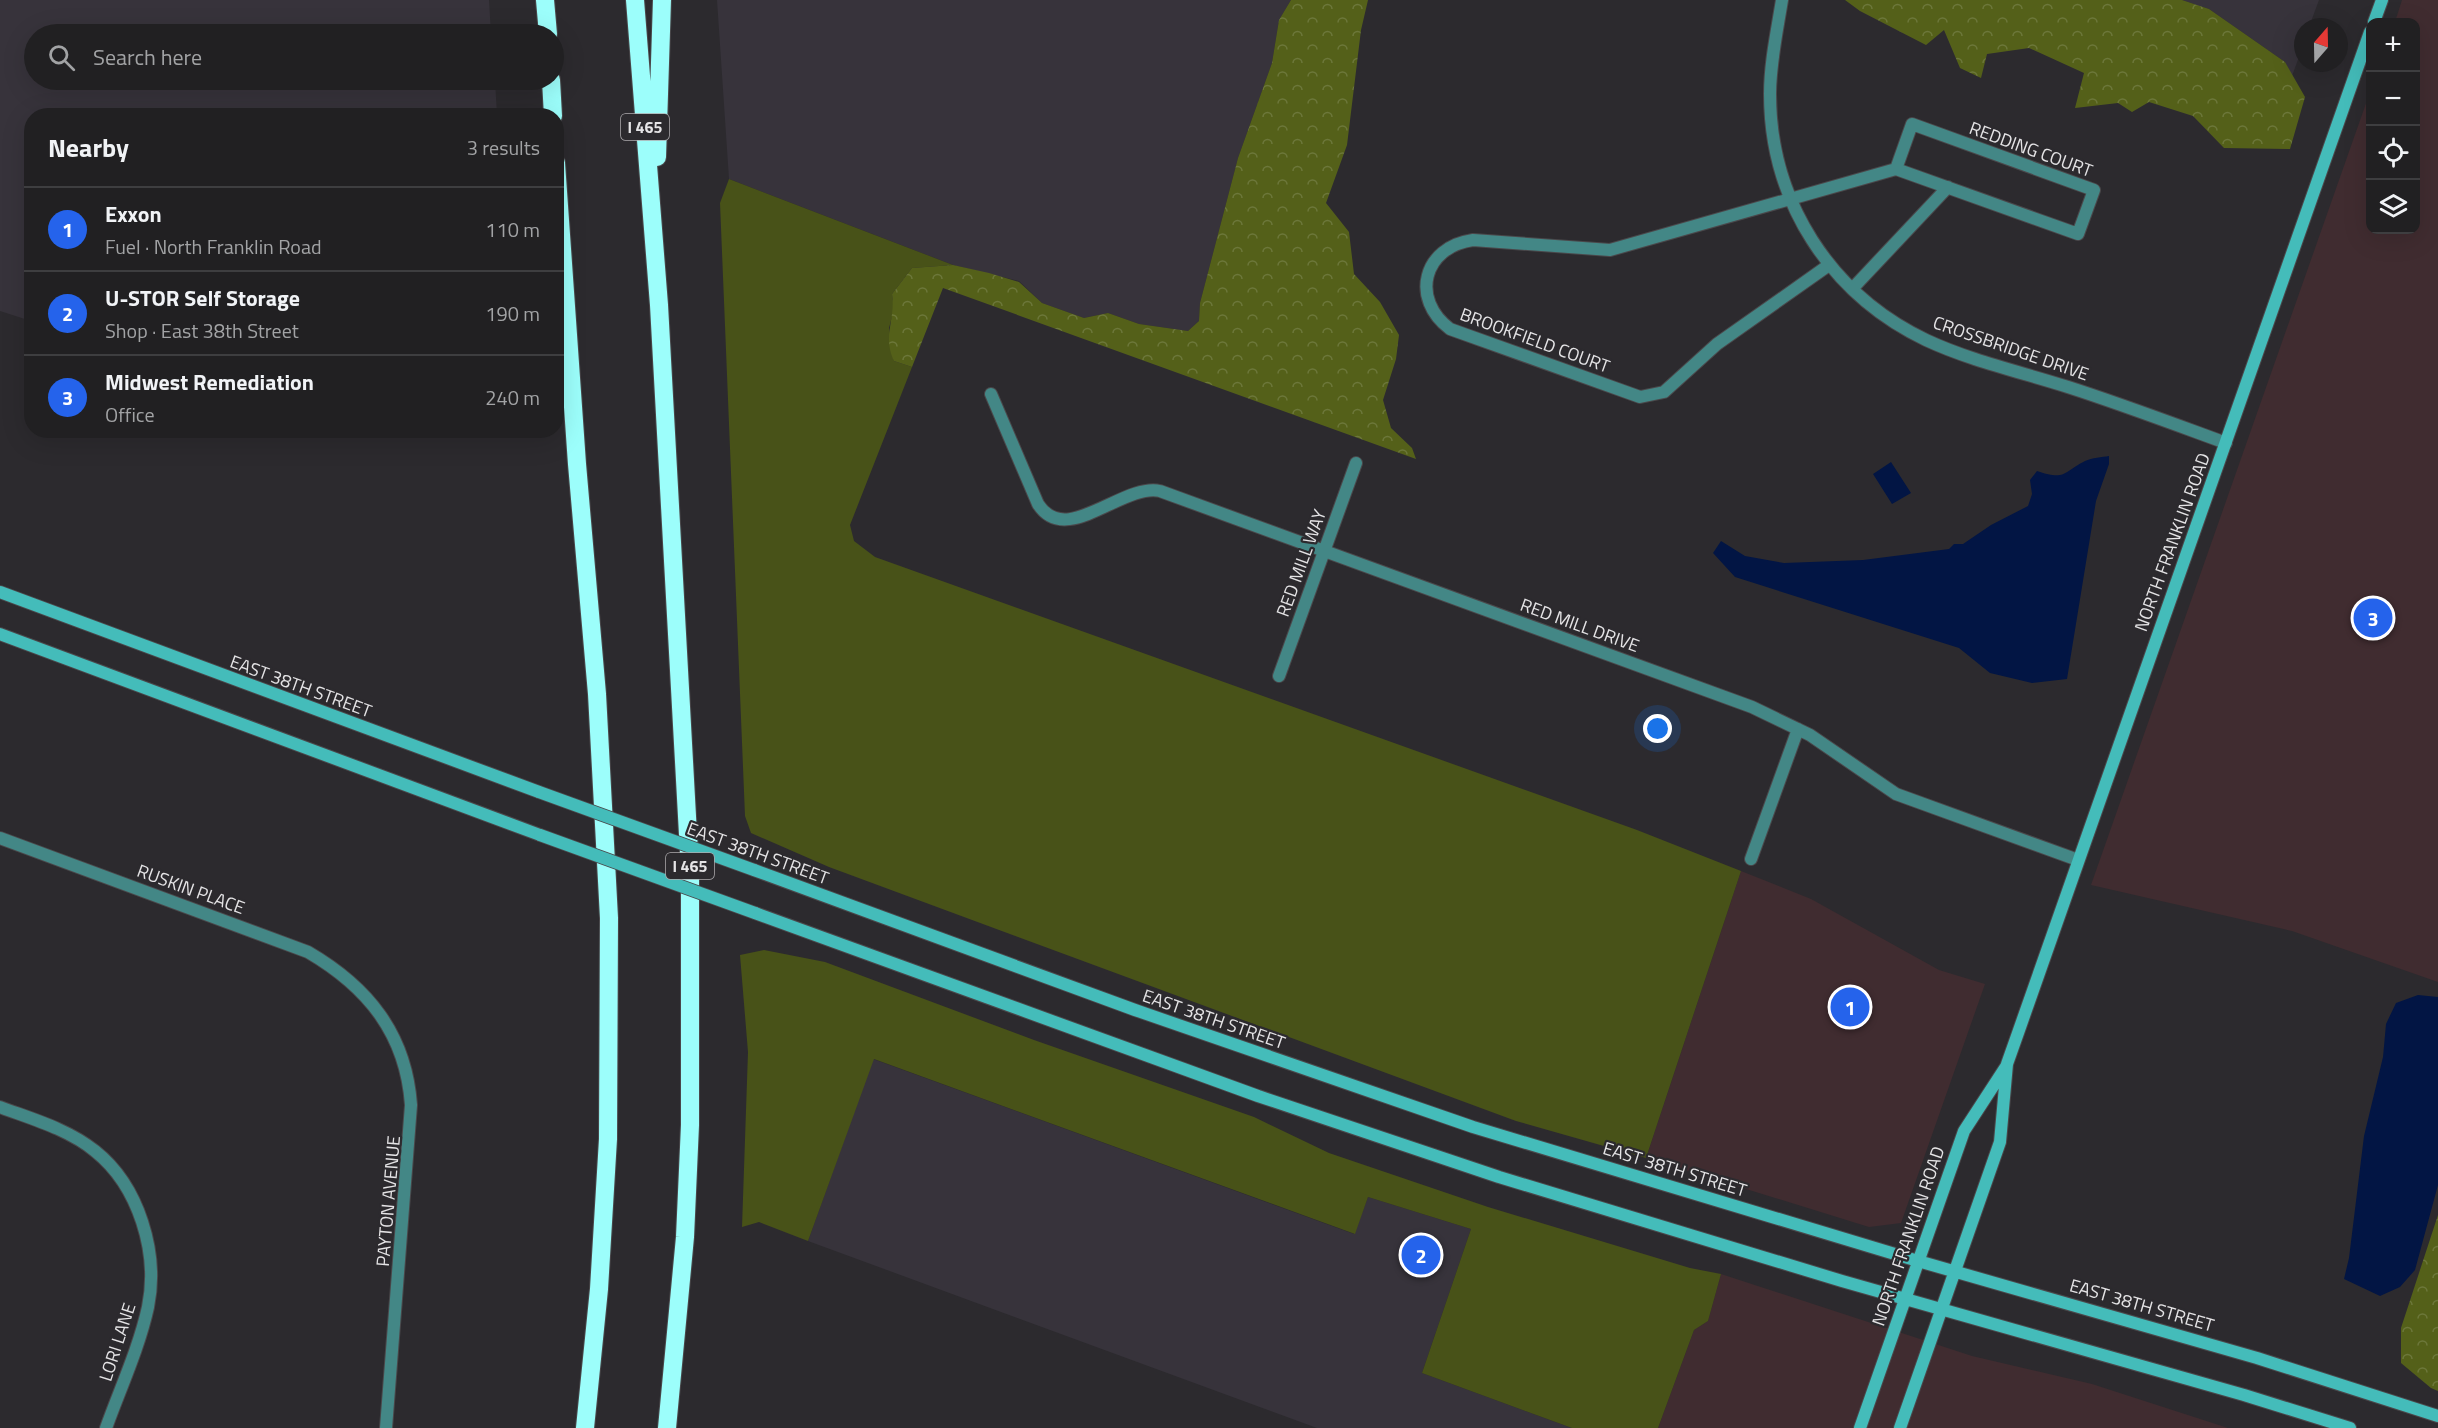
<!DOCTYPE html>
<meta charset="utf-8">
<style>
:root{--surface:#212022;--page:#29282a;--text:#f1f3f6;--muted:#a2a3a5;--line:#3e3e40;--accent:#2563eb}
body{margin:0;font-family:"Titillium Web",sans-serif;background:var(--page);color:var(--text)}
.controls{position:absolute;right:18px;top:18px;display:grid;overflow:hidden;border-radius:12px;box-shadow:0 6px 24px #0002}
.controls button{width:54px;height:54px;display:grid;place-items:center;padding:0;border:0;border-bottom:2px solid var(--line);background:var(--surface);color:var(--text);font:30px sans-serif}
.compass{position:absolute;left:2294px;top:18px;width:54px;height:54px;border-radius:50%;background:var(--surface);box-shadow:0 6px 24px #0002;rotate:20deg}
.you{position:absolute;left:1658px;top:729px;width:21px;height:21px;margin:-15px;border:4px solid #fff;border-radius:50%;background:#1a73e8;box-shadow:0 0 0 9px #1a73e833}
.badge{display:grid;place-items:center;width:39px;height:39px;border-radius:50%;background:var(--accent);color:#fff;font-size:20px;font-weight:700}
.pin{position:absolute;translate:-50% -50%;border:3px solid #fff;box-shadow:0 2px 6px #0006}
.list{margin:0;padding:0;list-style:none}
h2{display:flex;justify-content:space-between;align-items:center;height:78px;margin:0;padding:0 24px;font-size:26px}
h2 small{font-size:20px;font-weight:400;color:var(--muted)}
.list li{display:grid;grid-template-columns:39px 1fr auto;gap:18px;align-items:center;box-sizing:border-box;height:84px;padding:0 24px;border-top:2px solid var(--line)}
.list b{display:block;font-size:22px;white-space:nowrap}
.list p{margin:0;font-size:20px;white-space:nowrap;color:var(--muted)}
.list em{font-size:20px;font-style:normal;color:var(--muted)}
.icon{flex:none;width:33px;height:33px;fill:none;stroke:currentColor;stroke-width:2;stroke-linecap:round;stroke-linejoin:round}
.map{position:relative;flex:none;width:2438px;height:1428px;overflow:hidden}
.search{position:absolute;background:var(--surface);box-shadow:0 6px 24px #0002;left:24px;top:24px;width:540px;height:66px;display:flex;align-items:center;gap:15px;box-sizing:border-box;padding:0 21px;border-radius:33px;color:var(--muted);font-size:22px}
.panel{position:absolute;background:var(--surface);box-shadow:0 6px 24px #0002;left:24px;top:108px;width:540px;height:330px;border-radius:24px}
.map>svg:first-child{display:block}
.commercial{fill:#402c30}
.built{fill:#37333b}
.grass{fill:#485218}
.forest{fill:url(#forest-crowns)}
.water{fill:#021544}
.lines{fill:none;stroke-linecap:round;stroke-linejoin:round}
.minor-casing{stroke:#4a484b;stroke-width:14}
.secondary-casing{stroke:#4a484b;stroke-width:14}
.motorway-casing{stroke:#4a484b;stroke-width:20}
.minor{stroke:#438786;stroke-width:12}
.secondary{stroke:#44bcba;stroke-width:12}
.motorway{stroke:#9cfefb;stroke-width:18}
.secondary-bridge-casing{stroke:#4a484b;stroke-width:14;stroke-linecap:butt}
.secondary-bridge{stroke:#44bcba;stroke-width:12}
.labels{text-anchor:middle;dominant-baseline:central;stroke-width:4.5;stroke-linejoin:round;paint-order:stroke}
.shield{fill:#2c2a2e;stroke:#aeacaf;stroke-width:1.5}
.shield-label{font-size:16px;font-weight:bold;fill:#e5e4e6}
.street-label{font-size:18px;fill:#e5e4e6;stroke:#2c2a2e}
</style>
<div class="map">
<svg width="2438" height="1428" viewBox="0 0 2438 1428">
<defs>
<pattern id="forest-crowns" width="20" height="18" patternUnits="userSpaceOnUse" patternTransform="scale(1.5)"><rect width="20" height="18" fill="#546019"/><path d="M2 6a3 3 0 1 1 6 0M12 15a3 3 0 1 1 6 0" fill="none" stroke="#6c773a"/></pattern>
</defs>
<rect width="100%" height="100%" fill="#2c2a2e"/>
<!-- commercial -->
<path class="commercial" d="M2402,0H2438V982L2292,931L2091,885L2370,92V230H2416V22H2395Z
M1741,871L1811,899L1939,970L1985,984L1901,1223L1869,1227L1646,1158Z
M1721,1274L1972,1356L2092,1384L2228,1428H1658L1694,1330L1708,1321Z"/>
<!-- built -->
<path class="built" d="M0,0H489L491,34H34V80H495L497,115L32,116L31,321L0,311Z
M717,0H1291L1279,20L1272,63L1238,158L1200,303L1199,321L1188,331L1139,324L1108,313L1084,318L1042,303L1019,281L953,265L729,179Z
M2182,0H2319L2309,27H2303V46L2292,76L2285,62L2209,9Z
M873,1059L1354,1234L1368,1197L1471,1229L1422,1373L1572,1428H1317L808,1241Z"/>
<!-- grass -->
<path class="grass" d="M729,179L953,265L912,268L892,294L894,309L889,328L894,361L912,367L850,525L854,541L875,557L1637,830L1741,871L1646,1158L1516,1121L829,867L751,833L745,816L720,203Z
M764,950L825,962L1034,1040L1254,1117L1329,1153L1488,1207L1690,1268L1721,1274L1708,1321L1694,1330L1658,1428H1572L1422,1373L1471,1229L1368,1197L1355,1234L874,1059L808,1241L759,1222L742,1227L748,1052L740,955Z"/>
<!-- forest -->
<path class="forest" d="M1291,0H1368L1361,30L1347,145L1326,203L1349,232L1354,274L1380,302L1399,335L1396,359L1383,400L1391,428L1412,448L1416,459L943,288L912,367L894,361C882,335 896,320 892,294L912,268L953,265L989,273L1019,282L1042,303L1084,318L1108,313L1139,324L1188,331L1199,321L1200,303L1238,158L1272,63L1279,20Z
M1845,0H2182L2209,9L2285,62L2305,97L2290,149L2224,148L2193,116L2149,102L2132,112L2118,103L2075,108L2084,73L2029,48L1987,54L1981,78L1960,68L1944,30L1926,45L1860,11Z
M2438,1215V1391L2431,1388L2401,1363V1328Z"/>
<!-- water -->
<path class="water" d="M2109,456V464L2096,501L2067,679L2032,683L1990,673L1959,648L1735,577L1713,553L1721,541L1745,556L1784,563L1863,560L1949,549L1954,544H1963L1991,525L2028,506L2032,494L2030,480L2037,471C2066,481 2063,472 2085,461C2092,458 2102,457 2109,456Z
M1891,462L1911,493L1892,504L1873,474Z
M2418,995L2438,997V1185L2415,1270L2400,1287L2380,1296L2344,1279L2349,1258L2364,1136L2383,1057L2386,1024L2396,1003Z"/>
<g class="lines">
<!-- minor casing -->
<g class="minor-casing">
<path id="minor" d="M1782,0C1777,31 1770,63 1770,94C1770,201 1830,294 1926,340C1971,361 2021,372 2068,387C2121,404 2174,424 2226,443
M1829,265L1717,344L1664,392L1640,397L1450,329C1410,299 1423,247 1473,240L1610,250L1896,169L2078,234L2094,190L1912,124L1896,169
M1852,289L1948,187
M991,394L1038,504C1066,548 1122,483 1160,491L1752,707L1810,735L1896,794L2078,860
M1279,676L1356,463
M0,838L308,952C368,987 406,1034 411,1105L386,1428
M1751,859L1798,729
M0,1107C32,1119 68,1129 95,1151C139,1186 159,1253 148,1307C139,1348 120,1389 106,1428"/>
</g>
<!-- secondary casing -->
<g class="secondary-casing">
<path id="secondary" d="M2374,22L2382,0
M0,592L539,792
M0,634L540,835
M754,870L1135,1010L1473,1127L1918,1261L2257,1358L2438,1416
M755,913L1258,1096L1499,1177L1842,1281L2244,1395L2350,1428
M1860,1428L1964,1131L2007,1065
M1900,1428L2000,1142L2007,1064L2018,1033L2370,32"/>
</g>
<!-- motorway casing -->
<g class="motorway-casing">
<path id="motorway" d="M545,0L548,34
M635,0L659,305L690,871V1125L685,1237L667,1428
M551,80L553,116
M657,157L662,0
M556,163L577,464L597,694L609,918L608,1139L599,1289L585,1428"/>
</g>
<!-- minor -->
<use href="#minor" class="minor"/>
<!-- secondary -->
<use href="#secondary" class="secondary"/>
<!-- motorway -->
<use href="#motorway" class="motorway"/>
<!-- secondary-bridge casing -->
<g class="secondary-bridge-casing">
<path id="secondary-bridge" d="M539,792L754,870
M540,835L755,913"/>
</g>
<!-- secondary-bridge -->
<use href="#secondary-bridge" class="secondary-bridge"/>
</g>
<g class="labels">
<!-- shield labels -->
<g class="shield">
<rect x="621" y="114" width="48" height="26" rx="4.5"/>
<rect x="666" y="853" width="48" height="26" rx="4.5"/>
</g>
<g class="shield-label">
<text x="645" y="127">I 465</text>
<text x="690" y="866">I 465</text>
</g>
<!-- street labels -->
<g class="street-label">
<text transform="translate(2031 149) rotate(20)">REDDING COURT</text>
<text transform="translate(1535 340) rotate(20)">BROOKFIELD COURT</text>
<text transform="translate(2011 348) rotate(19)">CROSSBRIDGE DRIVE</text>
<text transform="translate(2172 542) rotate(-70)">NORTH FRANKLIN ROAD</text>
<text transform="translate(1301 563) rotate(-70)">RED MILL WAY</text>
<text transform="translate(1580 625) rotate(20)">RED MILL DRIVE</text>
<text transform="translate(301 686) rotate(20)">EAST 38TH STREET</text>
<text transform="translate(758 853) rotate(20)">EAST 38TH STREET</text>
<text transform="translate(191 889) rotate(20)">RUSKIN PLACE</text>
<text transform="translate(1214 1019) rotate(19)">EAST 38TH STREET</text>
<text transform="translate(1675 1169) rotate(17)">EAST 38TH STREET</text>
<text transform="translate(388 1201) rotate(-85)">PAYTON AVENUE</text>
<text transform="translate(1908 1236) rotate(-71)">NORTH FRANKLIN ROAD</text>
<text transform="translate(2142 1305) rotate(16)">EAST 38TH STREET</text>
<text transform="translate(117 1342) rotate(-72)">LORI LANE</text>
</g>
</g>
</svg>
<div class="controls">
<button>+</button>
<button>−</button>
<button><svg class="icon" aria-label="locate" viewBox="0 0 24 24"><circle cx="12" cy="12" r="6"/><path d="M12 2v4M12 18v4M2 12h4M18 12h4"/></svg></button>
<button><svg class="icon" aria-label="layers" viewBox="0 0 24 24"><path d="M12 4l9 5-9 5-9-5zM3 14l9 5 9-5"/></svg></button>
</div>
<svg class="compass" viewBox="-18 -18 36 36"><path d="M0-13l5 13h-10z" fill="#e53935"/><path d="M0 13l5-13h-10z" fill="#a2a3a5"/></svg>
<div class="you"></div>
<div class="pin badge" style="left:1850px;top:1007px">1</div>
<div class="pin badge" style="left:1421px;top:1255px">2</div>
<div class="pin badge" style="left:2373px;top:618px">3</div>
<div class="search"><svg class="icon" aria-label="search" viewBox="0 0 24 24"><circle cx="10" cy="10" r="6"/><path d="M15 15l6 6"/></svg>Search here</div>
<section class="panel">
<h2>Nearby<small>3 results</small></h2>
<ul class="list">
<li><span class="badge">1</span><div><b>Exxon</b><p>Fuel · North Franklin Road</p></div><em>110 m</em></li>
<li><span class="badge">2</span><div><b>U-STOR Self Storage</b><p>Shop · East 38th Street</p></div><em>190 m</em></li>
<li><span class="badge">3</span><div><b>Midwest Remediation</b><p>Office</p></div><em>240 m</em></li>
</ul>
</section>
</div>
